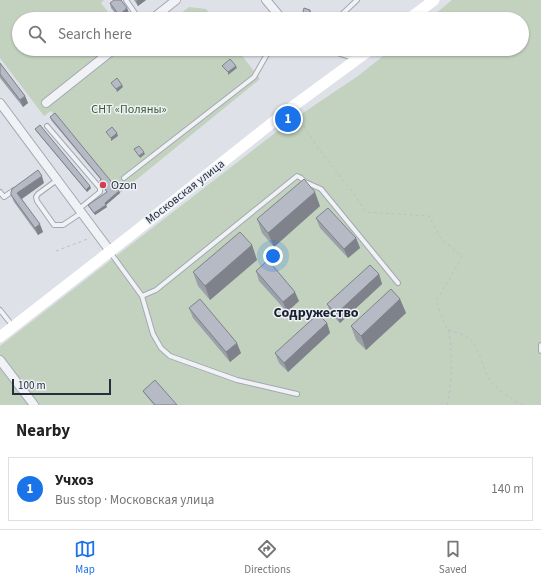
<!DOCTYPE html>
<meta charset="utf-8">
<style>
:root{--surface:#fff;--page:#f2f2f2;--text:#222;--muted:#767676;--line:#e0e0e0;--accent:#1a73e8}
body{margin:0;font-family:"Source Sans 3",sans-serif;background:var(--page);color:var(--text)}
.scale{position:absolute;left:12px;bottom:10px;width:99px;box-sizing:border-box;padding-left:4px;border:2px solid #272f3f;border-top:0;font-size:11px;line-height:14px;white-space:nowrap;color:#272f3f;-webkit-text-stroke:3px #edf0f5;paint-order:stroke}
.you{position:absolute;left:273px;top:256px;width:14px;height:14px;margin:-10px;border:3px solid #fff;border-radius:50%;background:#1a73e8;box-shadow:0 0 0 6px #1a73e833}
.badge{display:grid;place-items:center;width:26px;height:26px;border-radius:50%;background:var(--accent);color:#fff;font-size:13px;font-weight:700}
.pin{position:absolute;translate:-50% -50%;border:2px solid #fff;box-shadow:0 1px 4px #0006}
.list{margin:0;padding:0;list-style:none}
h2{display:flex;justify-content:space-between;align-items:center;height:52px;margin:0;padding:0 16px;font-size:17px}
h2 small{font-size:13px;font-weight:400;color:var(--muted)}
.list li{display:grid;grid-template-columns:26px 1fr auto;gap:12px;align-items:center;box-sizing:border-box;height:64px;margin:0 8px 8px;padding:0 8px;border:1px solid var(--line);border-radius:0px}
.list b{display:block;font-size:15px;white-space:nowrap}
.list p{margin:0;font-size:13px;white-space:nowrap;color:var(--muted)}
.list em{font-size:13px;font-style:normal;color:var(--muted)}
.icon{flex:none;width:22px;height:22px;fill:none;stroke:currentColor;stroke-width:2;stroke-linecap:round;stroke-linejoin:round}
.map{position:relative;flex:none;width:541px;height:405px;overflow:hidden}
.search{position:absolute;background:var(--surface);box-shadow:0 1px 3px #0004;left:12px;right:12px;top:12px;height:44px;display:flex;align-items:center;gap:10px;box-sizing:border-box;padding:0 14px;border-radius:22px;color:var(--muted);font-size:15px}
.sheet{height:124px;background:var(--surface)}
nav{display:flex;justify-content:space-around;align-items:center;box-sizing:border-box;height:56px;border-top:1px solid var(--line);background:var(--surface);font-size:11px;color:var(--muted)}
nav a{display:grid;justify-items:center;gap:2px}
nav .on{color:var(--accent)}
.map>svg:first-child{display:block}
.green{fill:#c3d2bf}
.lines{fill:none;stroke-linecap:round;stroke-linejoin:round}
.lane-casing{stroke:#a3a8b2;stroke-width:6}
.street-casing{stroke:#a3a8b2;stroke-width:10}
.path{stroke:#bcbfc6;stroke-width:1;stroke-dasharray:3 3;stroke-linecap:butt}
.lane{stroke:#f0f2f6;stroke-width:4}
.street{stroke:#f0f2f6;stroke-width:8}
.secondary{stroke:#fff;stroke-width:11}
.wall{fill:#9ca0a9}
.shaded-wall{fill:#7f828a}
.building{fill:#b5bac5;stroke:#7f828a}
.poi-dot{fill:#d03f52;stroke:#edf0f5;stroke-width:1.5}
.labels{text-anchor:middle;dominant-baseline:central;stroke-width:3;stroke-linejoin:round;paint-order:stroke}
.park-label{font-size:12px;fill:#3a5b34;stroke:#edf0f5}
.poi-label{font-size:12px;fill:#272f3f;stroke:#edf0f5;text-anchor:start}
.street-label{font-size:12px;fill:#272f3f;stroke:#edf0f5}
.quarter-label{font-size:14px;font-weight:bold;fill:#19202f;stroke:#edf0f5}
</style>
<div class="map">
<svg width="541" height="405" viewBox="0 0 541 405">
<rect width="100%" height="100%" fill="#dee1e8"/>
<!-- green -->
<path class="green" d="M0,0H104L101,3L114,19H19V49H237L260,79L120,193L51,111L44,116L0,58Z
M452,0H541V405H0V346L288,123L358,76L392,49H522V19H429Z
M189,7L206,9L214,19H173Z"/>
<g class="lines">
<!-- lane casing -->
<g class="lane-casing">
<path id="lane" d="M126,0L139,19
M337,19L357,0
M47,126L100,188V192L79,209
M124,178L254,77L270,49
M57,180L38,194L36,197L37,201L54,225H63L81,213
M0,192L4,197L14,190
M110,252L142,296L153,334L161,348L170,356L237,380L297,394
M142,296L156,290L297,176L301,178L305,182L321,189L398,283
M0,310L12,325
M541,345V351"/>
</g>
<!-- street casing -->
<g class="street-casing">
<path id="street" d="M266,0L282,19
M152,19L176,0
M332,49L359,58
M0,103L110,251
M46,103L114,49
M0,360L34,405"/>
</g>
<!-- path -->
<path class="path" d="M297,116L318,148L353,193L366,212L429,216L440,237L462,257L436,302L447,329C454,332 464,334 470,339C480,348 482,369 490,380C498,391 511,398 522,405
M56,251L90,238
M447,405C452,384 453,350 448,329"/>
<!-- lane -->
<use href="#lane" class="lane"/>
<!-- street -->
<use href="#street" class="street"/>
<!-- secondary -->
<path class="secondary" d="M409,19L434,0
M0,337L131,235L292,107L371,49"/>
</g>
<!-- wall -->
<path class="wall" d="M134,0H146L138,6Z
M110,3L127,8L129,13L122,19H120L111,8Z
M0,63L25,96L28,103L23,107L0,78Z
M50,117L119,191L120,193L106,205L107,207L95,215L89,207L88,205L107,192L100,183V181L101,180L51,120Z
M35,129L91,188L87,192L36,131Z
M44,183L22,199L43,232L38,235L14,202L11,195Z
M320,206L274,247L262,233L257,219Z
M316,218L356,238L360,248L348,258L320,228Z
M252,245L257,260L210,300L198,286L193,272Z
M256,271L299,301L287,312L259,281Z
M379,274L382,284L340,323L331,314L327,304Z
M400,299L406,313L366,350L356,340L351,326Z
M189,308L241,353L230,362L193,318Z
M327,323L330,333L288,372L279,363L275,353Z
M143,391L177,405H154L144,393Z"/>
<!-- shaded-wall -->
<path class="shaded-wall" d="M138,0H146L138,6L136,1Z
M127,8L129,13L122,19H120L119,15Z
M310,10L311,12L309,19H308Z
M152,49H154V50L147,56L146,53Z
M236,66L237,68L228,75V72Z
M122,85L123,87L117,92L116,89Z
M25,96L28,103L23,107L20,100Z
M117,133L118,136L111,141V138Z
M144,152L145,154L140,158L139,156Z
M42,176L44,183L20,200L17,193Z
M90,186L91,188L87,192L86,190Z
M119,191L120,193L106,205L107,207L95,215L94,213Z
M315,192L320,206L274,247L268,233Z
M40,224L43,232L38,235L35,228Z
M356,238L360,248L348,258L344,249Z
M252,245L257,260L210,300L205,286Z
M379,274L382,284L340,323L336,314Z
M295,292L299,301L287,312L283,302Z
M400,299L406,313L366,350L361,336Z
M327,323L330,333L288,372L284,363Z
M237,343L241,353L230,362L226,352Z"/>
<!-- building -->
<path class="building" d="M114,0H121L127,8L119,15L110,3Z
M304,8L310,10L308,19H301Z
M143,49H152L146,53Z
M230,59L236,66L228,72L222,66Z
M0,63L25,96L20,100L0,74Z
M117,78L122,85L116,89L111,83Z
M55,113L119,191L105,203L106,205L94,213L88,205L107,192L100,181L101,179L50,117Z
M40,125L90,186L86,190L35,129Z
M112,127L117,133L111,138L106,132Z
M139,146L144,152L139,156L134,149Z
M38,170L42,176L17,193L40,224L35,228L11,195V192L12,189Z
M304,179L315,192L268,233L257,219Z
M328,208L356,238L344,249L316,218Z
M240,232L252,245L205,286L193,272Z
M268,260L295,292L283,302L256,271Z
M370,265L379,274L336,314L327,304Z
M391,289L400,299L361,336L351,326Z
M200,299L237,343L226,352L189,308Z
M318,314L327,323L284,363L275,353Z
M155,380L177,405H155L143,391Z"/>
<!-- markers -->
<circle class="poi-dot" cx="103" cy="185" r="4"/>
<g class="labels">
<!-- park labels -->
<g class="park-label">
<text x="129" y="109">СНТ «Поляны»</text>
</g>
<!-- poi labels -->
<g class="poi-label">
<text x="111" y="185">Ozon</text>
</g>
<!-- street labels -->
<g class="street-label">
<text transform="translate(185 192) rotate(-38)">Московская улица</text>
</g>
<!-- quarter labels -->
<g class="quarter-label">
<text x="316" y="313">Содружество</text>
</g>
</g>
</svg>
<div class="scale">100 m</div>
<div class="you"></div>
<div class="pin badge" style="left:288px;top:119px">1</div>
<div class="search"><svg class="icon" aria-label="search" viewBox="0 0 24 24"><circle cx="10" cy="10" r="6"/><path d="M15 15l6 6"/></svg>Search here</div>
</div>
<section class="sheet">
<h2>Nearby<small></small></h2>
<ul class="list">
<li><span class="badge">1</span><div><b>Учхоз</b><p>Bus stop · Московская улица</p></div><em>140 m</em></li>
</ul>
</section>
<nav>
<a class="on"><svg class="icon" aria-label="map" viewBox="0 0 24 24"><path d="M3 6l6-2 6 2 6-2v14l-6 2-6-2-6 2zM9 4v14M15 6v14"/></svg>Map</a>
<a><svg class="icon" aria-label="directions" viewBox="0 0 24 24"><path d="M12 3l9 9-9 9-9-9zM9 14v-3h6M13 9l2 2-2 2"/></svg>Directions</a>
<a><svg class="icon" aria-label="saved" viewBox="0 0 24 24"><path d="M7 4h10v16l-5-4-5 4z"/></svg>Saved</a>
</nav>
